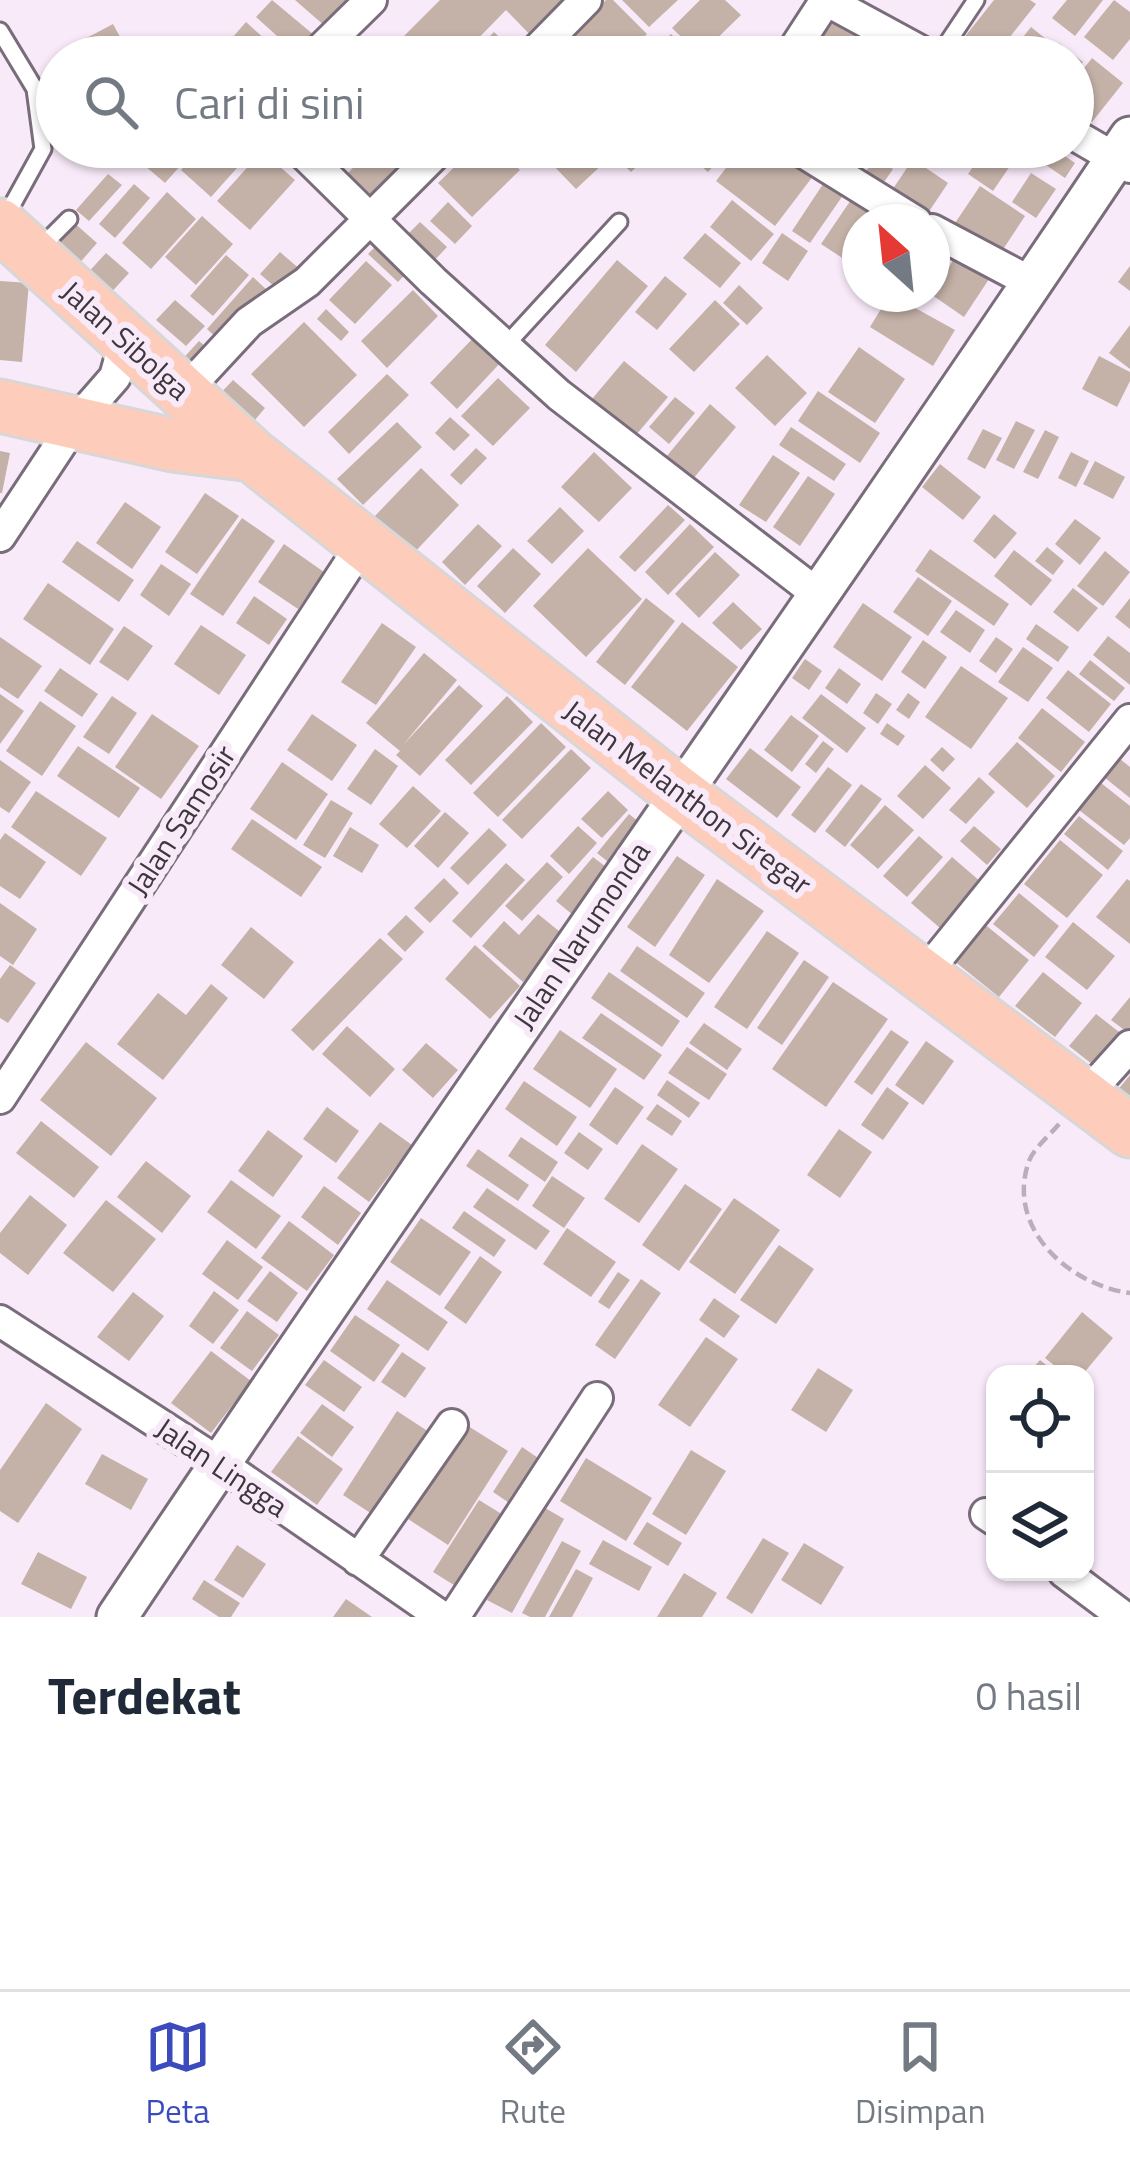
<!DOCTYPE html>
<html lang="id">
<style>
:root{--surface:#fff;--page:#f6f6f7;--text:#1f2937;--muted:#747a83;--line:#e0e1e3;--accent:#3b4bbe}
body{margin:0;font-family:"Titillium Web",sans-serif;background:var(--page);color:var(--text)}
.controls{position:absolute;right:36px;bottom:36px;display:grid;overflow:hidden;border-radius:24px;box-shadow:0 3px 9px #0004}
.controls button{width:108px;height:108px;display:grid;place-items:center;padding:0;border:0;border-bottom:3px solid var(--line);background:var(--surface);color:var(--text);font:60px sans-serif}
.compass{position:absolute;left:842px;top:204px;width:108px;height:108px;border-radius:50%;background:var(--surface);box-shadow:0 3px 9px #0004;rotate:333deg}
.list{margin:0;padding:0;list-style:none}
h2{display:flex;justify-content:space-between;align-items:center;height:156px;margin:0;padding:0 48px;font-size:51px}
h2 small{font-size:39px;font-weight:400;color:var(--muted)}
.icon{flex:none;width:66px;height:66px;fill:none;stroke:currentColor;stroke-width:2;stroke-linecap:round;stroke-linejoin:round}
.map{position:relative;flex:none;width:1130px;height:1617px;overflow:hidden}
.search{position:absolute;background:var(--surface);box-shadow:0 3px 9px #0004;left:36px;right:36px;top:36px;height:132px;display:flex;align-items:center;gap:30px;box-sizing:border-box;padding:0 42px;border-radius:66px;color:var(--muted);font-size:45px}
.sheet{height:372px;background:var(--surface)}
nav{display:flex;justify-content:space-around;align-items:center;box-sizing:border-box;height:168px;border-top:3px solid var(--line);background:var(--surface);font-size:33px;color:var(--muted)}
nav a{display:grid;justify-items:center;gap:6px}
nav .on{color:var(--accent)}
.map>svg:first-child{display:block}
.building{fill:#c4b1a7}
.lines{fill:none;stroke-linecap:round;stroke-linejoin:round}
.service-casing{stroke:#7a6d7b;stroke-width:21}
.minor-casing{stroke:#7a6d7b;stroke-width:36}
.tertiary-casing{stroke:#7a6d7b;stroke-width:45}
.primary-casing{stroke:#d8d7d8;stroke-width:57}
.path{stroke:#baaebb;stroke-width:4.5;stroke-dasharray:12 6;stroke-linecap:butt}
.service{stroke:#fff;stroke-width:15}
.minor{stroke:#fff;stroke-width:30}
.tertiary{stroke:#fff;stroke-width:39}
.primary{stroke:#feccbb;stroke-width:51}
.labels{text-anchor:middle;dominant-baseline:central;stroke-width:12;stroke-linejoin:round;paint-order:stroke}
.street-label{font-size:30px;fill:#3d373d;stroke:#f9eafa}
</style>
<div class="map">
<svg width="1130" height="1617" viewBox="0 0 1130 1617">
<rect width="100%" height="100%" fill="#f9eafa"/>
<!-- building -->
<path class="building" d="M272,0L314,35L297,54L256,17Z
M295,0H350L326,27Z
M440,0H565L573,9L538,43L506,10L460,57H423L403,37Z
M606,0H613L647,34L624,57H575L562,44Z
M622,0H678L649,27Z
M700,0H725L741,15L700,55L672,28Z
M994,0H1030L1036,4L994,57H986L963,39Z
M1067,0H1103L1075,36L1052,18Z
M1114,0L1130,12V39L1113,60L1084,37Z
M825,13L860,35L846,57H797Z
M246,22L277,50L271,57H237L225,46Z
M113,24L131,57H67L64,50Z
M1031,27L1046,39L1032,57H1007Z
M494,32L520,57H469Z
M671,34L694,57H647Z
M338,36L358,57H317Z
M1059,43L1083,62L1073,75V57H1048Z
M1092,58L1123,83L1092,122L1073,106V82Z
M123,147H197L165,183Z
M202,147H250L253,150L211,197L181,170Z
M373,147H437L382,205L348,173Z
M475,147H497L520,170L472,217L438,183Z
M517,147H545L531,161Z
M563,147H593L606,161L576,189L549,161Z
M605,147H657L631,172Z
M679,147H730L708,172Z
M742,147H786L817,171L775,226L716,181Z
M878,147H907L898,160Z
M925,147H966L953,166Z
M987,147H1023L993,191L968,174Z
M1042,147H1052L1075,163L1065,178L1034,157Z
M262,151L295,180L250,230L217,201Z
M876,157L893,169L880,188L863,176Z
M913,159L948,183L922,222L886,199Z
M1031,173L1056,189L1036,218L1012,202Z
M108,174L122,185L89,221L76,210Z
M827,178L846,191L810,243L792,231Z
M134,184L150,198L115,238L99,224Z
M980,186L1025,216L998,257L953,226Z
M857,191L889,213L882,222H860V255L853,265L821,244Z
M167,192L196,219L151,269L122,243Z
M732,200L774,234L751,261L710,227Z
M448,202L472,226L455,244L430,221Z
M202,216L233,244L196,285L165,257Z
M72,221L97,243L77,266L51,243Z
M420,222L447,247L430,265L403,239Z
M705,233L741,263L720,288L683,258Z
M782,233L808,251L788,281L762,263Z
M385,237L414,265L398,282L368,254Z
M932,240L953,248L939,268L932,263Z
M961,247L995,270L964,317L932,295Z
M280,252L302,271L282,293L260,274Z
M106,253L129,273L107,297L84,277Z
M226,255L249,275L213,316L190,296Z
M617,260L648,286L576,372L545,345Z
M366,261L392,285L355,324L329,300Z
M1130,266V291L1118,282Z
M665,276L687,294L657,330L635,312Z
M253,277L268,291L222,343L207,329Z
M0,281L29,283L22,362L0,360Z
M739,285L763,308L747,325L723,303Z
M413,290L438,316L387,368L361,341Z
M890,294L955,330L933,366L870,327Z
M175,300L205,326L186,346L156,320Z
M715,300L740,324L694,372L669,349Z
M326,309L349,332L341,341L317,319Z
M304,322L357,375L304,427L251,374Z
M1130,325V369L1109,353Z
M477,334L503,360L457,409L430,383Z
M199,341L214,354L193,378L178,364Z
M859,347L905,379L875,423L828,392Z
M767,355L807,393L775,426L735,388Z
M1099,356L1130,372V381L1117,407L1082,389Z
M624,361L668,397L636,435L592,399Z
M387,374L409,395L349,454L328,432Z
M498,378L530,408L493,446L461,416Z
M233,380L265,408L248,428L215,399Z
M818,391L880,433L860,463L798,421Z
M675,397L695,413L669,444L649,427Z
M710,404L736,427L693,479L666,457Z
M450,417L470,435L454,451L435,433Z
M1016,421L1035,430L1014,469L996,460Z
M397,422L422,447L363,505L337,479Z
M791,427L846,464L834,481L779,445Z
M983,429L1002,438L985,469L967,459Z
M1045,430L1059,437L1038,479L1023,472Z
M476,448L487,458L461,485L450,475Z
M0,451L10,453L2,493H0Z
M594,452L632,488L599,522L561,487Z
M1071,452L1089,461L1076,487L1058,478Z
M773,455L800,473L766,522L739,505Z
M1095,461L1125,477L1113,499L1083,484Z
M940,464L981,497L963,520L922,487Z
M421,468L459,505L412,555L373,518Z
M808,476L835,494L800,546L773,527Z
M205,493L239,516L197,574L165,552Z
M125,502L161,527L132,569L96,543Z
M668,505L685,520L635,572L619,557Z
M560,507L584,531L552,564L527,541Z
M994,514L1017,533L995,559L973,541Z
M242,518L275,541L223,616L190,594Z
M1075,519L1101,538L1080,565L1055,544Z
M478,524L502,546L465,585L442,562Z
M690,524L714,547L668,595L645,572Z
M77,541L134,580L119,602L62,562Z
M284,544L324,572L298,609L258,582Z
M1047,547L1064,561L1053,575L1035,561Z
M513,548L541,574L505,613L477,586Z
M588,548L642,599L586,657L533,606Z
M930,549L1009,604L994,626L915,571Z
M1014,550L1052,580L1031,606L994,576Z
M1105,551L1130,572L1103,606L1077,586Z
M715,552L740,575L699,618L675,594Z
M161,564L191,584L169,616L140,595Z
M918,577L952,601L928,636L893,612Z
M48,583L114,629L90,665L23,619Z
M1073,588L1098,608L1078,632L1053,612Z
M254,596L287,619L269,645L236,623Z
M646,598L675,621L625,685L596,662Z
M1130,598V629L1115,617Z
M733,602L762,629L741,650L712,623Z
M863,603L912,637L882,681L833,647Z
M956,610L985,630L970,653L940,632Z
M682,622L738,667L687,731L631,687Z
M382,623L416,647L376,705L341,682Z
M1036,624L1069,647L1058,662L1026,639Z
M201,625L246,655L219,695L174,664Z
M124,626L153,646L128,681L99,662Z
M1108,636L1130,653V685L1093,655Z
M0,637L42,666L18,699L0,687Z
M996,637L1013,649L996,673L979,661Z
M923,640L947,657L925,689L901,672Z
M1023,647L1053,668L1028,702L998,682Z
M424,653L457,680L403,745L459,685L483,706L420,776L396,755L400,751L366,723Z
M805,659L822,671L809,690L792,678Z
M1090,660L1125,688L1114,701L1079,674Z
M961,666L1008,698L971,749L925,717Z
M60,668L98,694L82,717L44,691Z
M839,668L861,684L847,704L825,688Z
M1068,670L1111,704L1089,732L1046,698Z
M876,693L892,704L878,724L863,713Z
M908,693L920,702L909,719L896,710Z
M0,694L24,711L0,744Z
M821,694L866,728L847,753L802,718Z
M112,696L137,713L109,754L83,737Z
M507,696L533,722L471,785L445,760Z
M40,701L76,726L42,776L6,751Z
M1042,708L1085,742L1061,772L1018,738Z
M152,714L199,746L161,799L115,767Z
M312,714L357,745L332,781L287,750Z
M791,715L819,736L792,772L764,750Z
M541,723L566,747L498,817L473,793Z
M887,723L905,736L898,746L880,734Z
M823,741L834,749L816,773L805,764Z
M1017,742L1055,776L1027,808L988,774Z
M78,746L140,788L119,818L57,776Z
M942,747L955,759L943,772L930,760Z
M750,748L801,787L777,818L726,779Z
M375,749L398,766L371,805L347,789Z
M571,749L591,768L522,839L502,820Z
M1120,759L1130,767V798L1104,777Z
M0,760L31,782L9,813L0,807Z
M282,762L328,794L296,840L250,809Z
M925,765L951,788L923,819L897,796Z
M828,767L852,785L815,833L791,815Z
M979,777L995,792L966,824L949,810Z
M1101,783L1130,806V838L1124,845L1079,810Z
M861,784L882,799L845,847L825,831Z
M413,786L441,811L407,848L379,824Z
M36,791L107,838L81,876L11,827Z
M608,791L628,810L602,838L581,819Z
M331,800L353,813L325,858L303,845Z
M885,805L914,830L878,869L850,845Z
M445,812L469,833L438,868L414,846Z
M629,814L644,826L612,865L597,853Z
M1079,816L1123,851L1108,870L1064,834Z
M252,819L322,867L301,897L231,849Z
M578,826L597,843L569,874L550,856Z
M974,826L1001,849L987,865L960,841Z
M350,827L379,845L362,873L333,856Z
M489,828L507,845L468,885L450,868Z
M5,833L46,862L20,899L0,886V840Z
M919,836L943,857L907,897L883,876Z
M1060,840L1103,875L1067,918L1024,884Z
M677,856L705,875L655,947L627,927Z
M593,857L610,870L573,915L556,901Z
M952,857L981,882L940,928L911,903Z
M547,862L563,877L522,921L505,906Z
M506,863L525,880L471,938L452,921Z
M444,878L459,893L430,923L414,908Z
M717,879L764,911L709,983L669,955Z
M1127,879L1130,881V944L1096,917Z
M1019,893L1059,926L1034,957L993,924Z
M0,903L37,929L13,965L0,956Z
M538,914L565,936L523,982L482,946L504,921L519,935Z
M406,915L424,932L405,952L387,934Z
M1073,922L1115,956L1087,990L1045,957Z
M983,923L1029,960L999,997L953,960Z
M251,927L294,962L264,999L221,965Z
M767,931L799,953L747,1029L714,1007Z
M380,938L403,959L313,1051L291,1030Z
M475,945L520,986L490,1019L445,979Z
M637,946L705,993L687,1018L620,971Z
M804,960L829,977L782,1045L757,1028Z
M10,965L36,983L8,1023L0,1018V979Z
M609,972L680,1021L662,1047L591,998Z
M1043,972L1082,1003L1055,1037L1015,1006Z
M833,982L888,1019L826,1107L772,1069Z
M211,984L228,998L163,1080L117,1044L158,993L186,1015Z
M1130,997V1028L1127,1032L1111,1020Z
M601,1013L662,1055L644,1080L582,1038Z
M1096,1014L1123,1035L1097,1068L1069,1046Z
M704,1023L742,1049L727,1070L689,1043Z
M347,1026L395,1069L370,1097L322,1054Z
M560,1030L617,1069L590,1108L533,1069Z
M891,1030L909,1042L872,1095L854,1082Z
M926,1041L954,1061L923,1105L895,1085Z
M86,1042L157,1098L111,1156L40,1100Z
M426,1043L458,1070L433,1098L402,1070Z
M687,1047L727,1074L709,1100L668,1073Z
M1130,1075V1104L1116,1092Z
M667,1080L700,1103L689,1118L657,1095Z
M524,1081L577,1117L557,1146L505,1109Z
M615,1087L644,1107L617,1145L589,1125Z
M887,1087L909,1103L883,1140L861,1125Z
M657,1104L682,1121L672,1136L646,1119Z
M327,1107L359,1131L336,1163L303,1139Z
M41,1121L99,1167L74,1198L16,1153Z
M380,1122L412,1145L369,1202L337,1178Z
M839,1129L872,1152L840,1198L807,1175Z
M268,1130L303,1156L273,1197L238,1171Z
M579,1132L603,1149L588,1170L564,1153Z
M521,1137L558,1162L545,1182L508,1156Z
M642,1144L678,1169L639,1223L604,1199Z
M478,1149L529,1185L518,1201L466,1166Z
M146,1161L191,1196L162,1233L117,1197Z
M552,1176L585,1198L564,1228L532,1206Z
M231,1180L281,1216L256,1249L207,1212Z
M685,1184L722,1209L679,1271L642,1245Z
M324,1186L361,1213L338,1245L301,1217Z
M487,1188L550,1231L536,1250L473,1207Z
M30,1195L67,1225L28,1275L0,1253V1233Z
M734,1198L780,1230L735,1294L689,1262Z
M106,1200L156,1239L113,1292L63,1253Z
M464,1211L506,1240L494,1257L452,1228Z
M421,1218L471,1252L440,1296L390,1262Z
M289,1221L334,1255L307,1291L261,1258Z
M567,1228L616,1262L591,1297L543,1264Z
M227,1240L263,1267L238,1300L202,1274Z
M779,1245L814,1269L776,1324L740,1300Z
M480,1256L502,1272L466,1324L444,1308Z
M270,1271L298,1293L277,1322L247,1301Z
M618,1272L630,1280L609,1309L598,1302Z
M641,1279L661,1293L615,1359L595,1345Z
M387,1280L448,1322L428,1351L367,1309Z
M214,1291L239,1310L213,1344L189,1326Z
M133,1292L164,1316L129,1361L97,1337Z
M714,1298L740,1316L724,1338L699,1320Z
M247,1311L279,1335L252,1371L220,1348Z
M1082,1312L1113,1338L1083,1374H1065L1045,1358Z
M355,1315L400,1345L374,1382L330,1351Z
M706,1337L738,1359L690,1427L658,1405Z
M211,1351L251,1381L211,1433L171,1403Z
M402,1352L426,1368L405,1398L381,1382Z
M324,1360L362,1387L344,1412L305,1385Z
M1040,1360L1057,1374H1028Z
M818,1368L853,1390L826,1432L791,1410Z
M46,1403L82,1429L18,1523L0,1511V1470Z
M322,1404L354,1427L332,1457L300,1433Z
M397,1411L429,1432L375,1516L343,1495Z
M468,1426L508,1451L448,1545L408,1519Z
M298,1436L343,1469L317,1505L271,1472Z
M522,1447L544,1462L515,1507L493,1492Z
M691,1450L726,1471L686,1535L652,1514Z
M102,1454L148,1479L131,1510L85,1484Z
M586,1458L652,1498L626,1541L560,1501Z
M479,1500L508,1518L462,1590L433,1572Z
M540,1505L564,1519L512,1613L487,1600Z
M647,1522L682,1543L668,1566L633,1544Z
M763,1538L789,1553L752,1614L726,1598Z
M603,1540L652,1567L639,1591L589,1564Z
M562,1541L581,1551L545,1617H530L522,1613Z
M804,1543L844,1567L821,1605L781,1580Z
M237,1545L266,1564L243,1598L214,1580Z
M38,1552L87,1577L71,1609L21,1584Z
M576,1569L593,1578L572,1617H549Z
M684,1573L717,1593L702,1617H657Z
M204,1580L240,1603L231,1617H219L192,1599Z
M346,1599L372,1617H333Z"/>
<g class="lines">
<!-- service casing -->
<g class="service-casing">
<path id="service" d="M0,31L35,89L43,149L5,218
M938,57L976,0
M37,251L69,219
M505,346L619,222"/>
</g>
<!-- minor casing -->
<g class="minor-casing">
<path id="minor" d="M826,0L931,57
M313,57L371,0
M530,57L586,0
M789,57L826,0
M1073,134L1130,167
M297,147L433,281L559,395L820,596
M795,147L916,222
M932,230L1032,283
M184,392L249,322L307,282L442,147
M0,536L74,424L115,377L122,352L117,331
M924,975L1130,720
M1085,1096L1130,1046
M0,1098L363,543
M0,1321L221,1464L442,1617
M986,1514L995,1520
M358,1560L452,1425
M1064,1572L1124,1617
M454,1617L597,1398"/>
</g>
<!-- tertiary casing -->
<g class="tertiary-casing">
<path id="tertiary" d="M117,1617C449,1120 798,634 1130,137"/>
</g>
<!-- primary casing -->
<g class="primary-casing">
<path id="primary" d="M0,225L252,455L678,792L1130,1131
M0,406L173,445L252,455"/>
</g>
<!-- path -->
<path class="path" d="M1059,1124C1050,1135 1034,1148 1029,1161C1005,1228 1069,1285 1130,1293"/>
<!-- service -->
<use href="#service" class="service"/>
<!-- minor -->
<use href="#minor" class="minor"/>
<!-- tertiary -->
<use href="#tertiary" class="tertiary"/>
<!-- primary -->
<use href="#primary" class="primary"/>
</g>
<g class="labels">
<!-- street labels -->
<g class="street-label">
<text transform="translate(126 340) rotate(42)">Jalan Sibolga</text>
<text transform="translate(688 797) rotate(37)">Jalan Melanthon Siregar</text>
<text transform="translate(181 820) rotate(-57)">Jalan Samosir</text>
<text transform="translate(581 935) rotate(-56)">Jalan Narumonda</text>
<text transform="translate(222 1467) rotate(34)">Jalan Lingga</text>
</g>
</g>
</svg>
<div class="controls">
<button><svg class="icon" aria-label="locate" viewBox="0 0 24 24"><circle cx="12" cy="12" r="6"/><path d="M12 2v4M12 18v4M2 12h4M18 12h4"/></svg></button>
<button><svg class="icon" aria-label="layers" viewBox="0 0 24 24"><path d="M12 4l9 5-9 5-9-5zM3 14l9 5 9-5"/></svg></button>
</div>
<svg class="compass" viewBox="-18 -18 36 36"><path d="M0-13l5 13h-10z" fill="#e53935"/><path d="M0 13l5-13h-10z" fill="#747a83"/></svg>
<div class="search"><svg class="icon" aria-label="search" viewBox="0 0 24 24"><circle cx="10" cy="10" r="6"/><path d="M15 15l6 6"/></svg>Cari di sini</div>
</div>
<section class="sheet">
<h2>Terdekat<small>0 hasil</small></h2>
<ul class="list">
</ul>
</section>
<nav>
<a class="on"><svg class="icon" aria-label="map" viewBox="0 0 24 24"><path d="M3 6l6-2 6 2 6-2v14l-6 2-6-2-6 2zM9 4v14M15 6v14"/></svg>Peta</a>
<a><svg class="icon" aria-label="directions" viewBox="0 0 24 24"><path d="M12 3l9 9-9 9-9-9zM9 14v-3h6M13 9l2 2-2 2"/></svg>Rute</a>
<a><svg class="icon" aria-label="saved" viewBox="0 0 24 24"><path d="M7 4h10v16l-5-4-5 4z"/></svg>Disimpan</a>
</nav>
